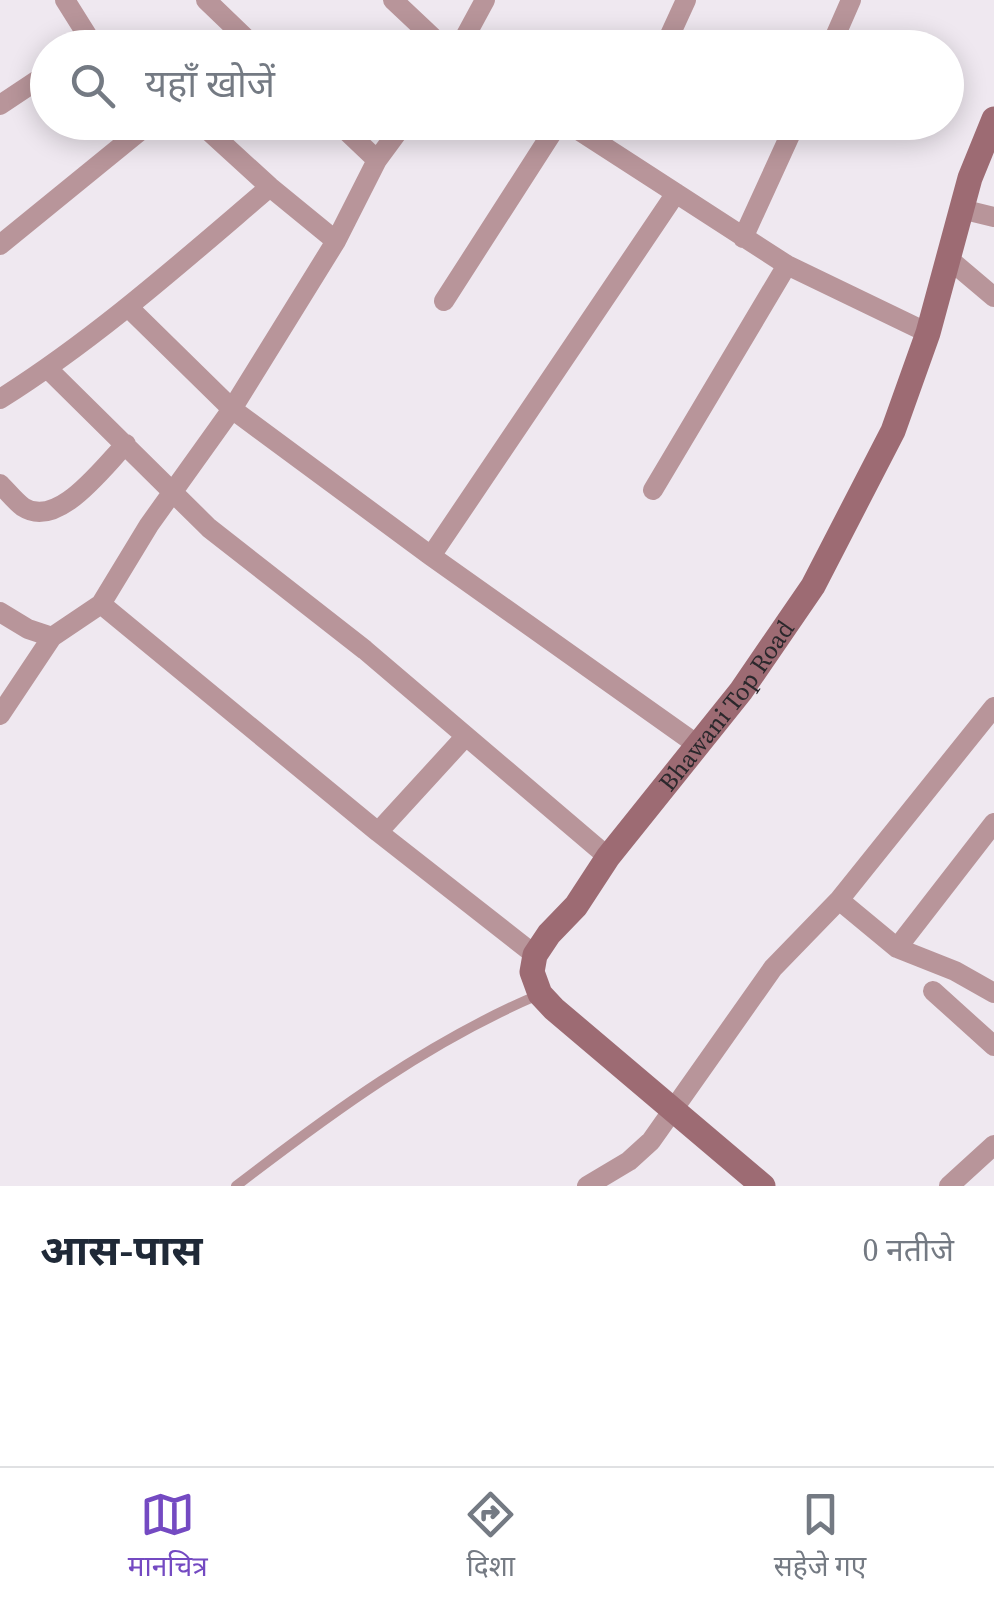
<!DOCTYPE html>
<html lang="hi">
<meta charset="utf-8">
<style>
:root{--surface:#fff;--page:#f2f2f3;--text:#1f2937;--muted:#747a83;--line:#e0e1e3;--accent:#744ac2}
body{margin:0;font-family:"Source Serif 4","Noto Sans Devanagari",serif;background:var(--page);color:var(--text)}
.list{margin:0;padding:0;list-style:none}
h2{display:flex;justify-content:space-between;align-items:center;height:130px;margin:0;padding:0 40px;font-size:42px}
h2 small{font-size:32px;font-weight:400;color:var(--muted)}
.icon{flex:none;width:55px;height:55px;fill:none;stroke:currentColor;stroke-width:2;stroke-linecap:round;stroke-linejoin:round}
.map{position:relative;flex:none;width:994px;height:1186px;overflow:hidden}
.search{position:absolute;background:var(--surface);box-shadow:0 5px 25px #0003;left:30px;right:30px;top:30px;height:110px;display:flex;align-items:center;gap:25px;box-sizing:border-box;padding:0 35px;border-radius:55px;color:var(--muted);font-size:38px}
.sheet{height:280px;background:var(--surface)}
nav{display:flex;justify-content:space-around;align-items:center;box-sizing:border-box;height:140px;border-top:2px solid var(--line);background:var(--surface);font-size:28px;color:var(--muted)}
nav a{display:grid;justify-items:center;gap:5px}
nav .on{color:var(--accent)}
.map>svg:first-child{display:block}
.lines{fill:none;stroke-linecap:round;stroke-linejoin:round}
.lane{stroke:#b8959a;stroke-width:10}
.street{stroke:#b8959a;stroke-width:20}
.secondary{stroke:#9d6b73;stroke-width:25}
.labels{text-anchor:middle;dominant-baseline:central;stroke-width:10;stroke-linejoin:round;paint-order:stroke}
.street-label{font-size:25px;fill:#2b282c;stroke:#efe8f0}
</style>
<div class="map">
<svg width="994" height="1186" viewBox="0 0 994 1186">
<rect width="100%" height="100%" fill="#efe8f0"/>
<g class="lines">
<!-- lane -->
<path class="lane" d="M236,1186C331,1113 428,1042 538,995"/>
<!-- street -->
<path class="street" d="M65,0L92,43L99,48
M206,0L256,48
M393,0L444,48
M459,48L485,0
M664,48L686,0
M830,48L851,0
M0,105L48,73
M199,122L270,187L336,241
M337,122L377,160
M566,122L787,265L928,333
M961,209L994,217
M743,238L796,122
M0,245L151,122
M949,259L994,297
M444,301L559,122
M128,307L232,409L431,556L699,746
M48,369L209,528L365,650L608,857
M0,399C97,338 183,261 270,187
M0,484C7,491 15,501 23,507C58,530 103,467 126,444
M653,490L787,265
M431,556L676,193
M101,604L378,832L535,955
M0,612L28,629L52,637L101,604L149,525L232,409L336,241L377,160L405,122
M0,715L52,637
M378,832L465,737
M839,900L897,948L955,971L994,993
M897,948L994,823
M933,991L994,1046
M587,1186L629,1161L651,1141L773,968L839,900L994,707
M949,1186L994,1145"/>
<!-- secondary -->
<path class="secondary" id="s1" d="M763,1186L554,1009L540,994L532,972L535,955L549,934L576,906L608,857L741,691L813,586L893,431L928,333L970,178L994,119"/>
</g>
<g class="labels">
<!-- street labels -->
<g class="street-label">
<text stroke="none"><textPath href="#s1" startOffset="650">Bhawani Top Road</textPath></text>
</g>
</g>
</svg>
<div class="search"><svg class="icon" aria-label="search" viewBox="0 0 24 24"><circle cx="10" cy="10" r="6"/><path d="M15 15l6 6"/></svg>यहाँ खोजें</div>
</div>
<section class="sheet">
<h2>आस-पास<small>0 नतीजे</small></h2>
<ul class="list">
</ul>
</section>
<nav>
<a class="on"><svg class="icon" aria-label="map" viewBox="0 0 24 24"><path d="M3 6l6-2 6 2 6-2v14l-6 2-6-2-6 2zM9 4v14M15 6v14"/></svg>मानचित्र</a>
<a><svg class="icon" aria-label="directions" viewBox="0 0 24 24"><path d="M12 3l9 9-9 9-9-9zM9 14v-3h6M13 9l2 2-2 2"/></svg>दिशा</a>
<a><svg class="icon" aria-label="saved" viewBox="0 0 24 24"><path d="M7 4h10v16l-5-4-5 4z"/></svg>सहेजे गए</a>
</nav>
